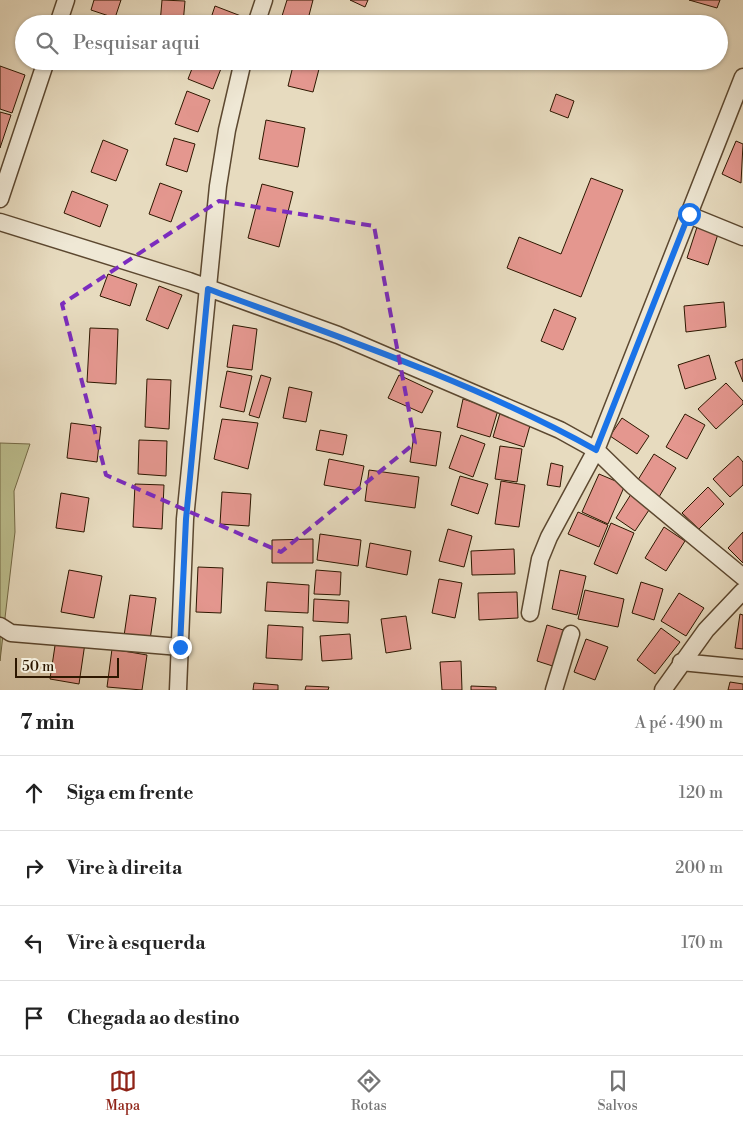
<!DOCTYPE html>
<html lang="pt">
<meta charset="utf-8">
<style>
:root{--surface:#fff;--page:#f6f6f6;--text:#222;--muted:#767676;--line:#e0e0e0;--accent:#8f2418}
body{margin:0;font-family:"Libre Bodoni",serif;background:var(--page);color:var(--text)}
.scale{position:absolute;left:15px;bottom:12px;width:104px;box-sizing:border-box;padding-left:5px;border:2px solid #2d1700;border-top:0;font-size:14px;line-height:18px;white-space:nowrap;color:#2d1700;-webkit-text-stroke:4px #efe8d5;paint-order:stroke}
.stop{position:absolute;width:15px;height:15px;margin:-11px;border:4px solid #1a73e8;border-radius:50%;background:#fff}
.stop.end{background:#1a73e8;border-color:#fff;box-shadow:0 1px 5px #0008}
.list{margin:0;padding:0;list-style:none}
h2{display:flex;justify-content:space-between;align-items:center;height:65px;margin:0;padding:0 20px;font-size:21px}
h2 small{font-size:16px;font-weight:400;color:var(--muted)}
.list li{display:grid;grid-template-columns:32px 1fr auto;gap:15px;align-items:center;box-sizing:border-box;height:75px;padding:0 20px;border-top:1px solid var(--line)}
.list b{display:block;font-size:19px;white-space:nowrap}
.list em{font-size:16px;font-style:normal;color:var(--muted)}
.icon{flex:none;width:28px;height:28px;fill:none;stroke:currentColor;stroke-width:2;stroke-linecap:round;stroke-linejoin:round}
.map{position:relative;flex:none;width:743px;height:690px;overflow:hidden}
.search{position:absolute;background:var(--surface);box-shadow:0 1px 4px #0004;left:15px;right:15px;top:15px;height:55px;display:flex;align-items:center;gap:12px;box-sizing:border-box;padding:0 18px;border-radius:28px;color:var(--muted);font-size:19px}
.sheet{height:365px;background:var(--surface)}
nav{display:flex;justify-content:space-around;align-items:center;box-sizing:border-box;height:70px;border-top:1px solid var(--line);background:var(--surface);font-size:14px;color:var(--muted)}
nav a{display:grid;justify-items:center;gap:2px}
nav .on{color:var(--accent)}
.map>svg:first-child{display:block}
.green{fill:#bcbe8e;stroke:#746a47}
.building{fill:#e4978f;stroke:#2d1700}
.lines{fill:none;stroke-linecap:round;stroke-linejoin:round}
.minor-casing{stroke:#5c4830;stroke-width:19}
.minor{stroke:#efe8d5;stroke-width:16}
.route{stroke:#1a73e8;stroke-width:6}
.marked{fill:none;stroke:#7b2cbf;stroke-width:4;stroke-dasharray:10 6;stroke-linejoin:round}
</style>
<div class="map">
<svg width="743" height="690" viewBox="0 0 743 690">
<rect width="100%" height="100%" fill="#e7dbbf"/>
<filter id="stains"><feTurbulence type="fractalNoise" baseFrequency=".004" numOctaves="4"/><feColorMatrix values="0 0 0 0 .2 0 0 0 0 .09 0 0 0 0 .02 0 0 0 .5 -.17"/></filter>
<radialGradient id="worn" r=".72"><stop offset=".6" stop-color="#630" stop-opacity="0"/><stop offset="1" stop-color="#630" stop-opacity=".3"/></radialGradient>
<!-- green -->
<path class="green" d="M0,443L30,444L14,491L15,532L0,661Z"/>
<!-- building -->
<path class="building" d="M94,0H121L115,18L91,10Z
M162,0L185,1L183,24H160Z
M287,0H313L307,23L282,16Z
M350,0H368L365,7Z
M689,0H720L717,8Z
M215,6L241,16L238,24H209Z
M195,61H224L213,89L188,79Z
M294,62L319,69L313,92L288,86Z
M0,66L25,75L12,113L0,109Z
M187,91L210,100L198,132L175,124Z
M556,94L574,101L568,118L550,111Z
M0,112L11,115L0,148Z
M266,120L305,128L298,167L259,159Z
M174,138L195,144L187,172L166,165Z
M103,140L128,150L116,181L91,172Z
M736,141L743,144L741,183L722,174Z
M591,178L623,190L581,297L507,268L519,237L561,254Z
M160,183L182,191L171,222L149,214Z
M262,184L293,192L279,247L248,238Z
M72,191L108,205L100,227L64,213Z
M698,224L719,231L708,265L687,258Z
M108,274L137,284L130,306L100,296Z
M159,286L182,295L168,329L146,320Z
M724,302L726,327L686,332L684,306Z
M554,309L576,318L563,350L541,341Z
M233,325L257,329L252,370L227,367Z
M90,328L118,329L116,384L87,382Z
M709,355L716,379L685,389L678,365Z
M743,359V382L735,362Z
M227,371L252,376L244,412L220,407Z
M261,375L271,378L259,418L249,415Z
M399,375L433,391L422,413L388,398Z
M147,379L171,380L169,429L145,427Z
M726,383L743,401V404L716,429L698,409Z
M289,387L312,392L306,422L283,418Z
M463,399L498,410L490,437L457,427Z
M500,413L531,422L524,447L493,437Z
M685,414L705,425L687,459L666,447Z
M622,418L649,436L637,454L610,436Z
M222,419L258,423L248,469L214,459Z
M71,423L101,427L97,462L67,458Z
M415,428L441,432L436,466L410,462Z
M320,430L347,435L343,455L316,450Z
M461,435L485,444L473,477L449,468Z
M139,440L167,441L166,476L138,474Z
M500,446L522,449L517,482L495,479Z
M654,454L676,468L659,497L636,483Z
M738,456L743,462V485L730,497L713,479Z
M329,459L364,466L359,491L324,485Z
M551,463L563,466L560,487L547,485Z
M369,470L419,477L415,508L365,501Z
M599,474L625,485L608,524L582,512Z
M460,476L488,484L478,514L451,505Z
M501,481L525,485L519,527L495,524Z
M135,484L164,485L162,529L133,527Z
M708,487L724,504L699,529L682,513Z
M633,491L653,504L635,531L616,518Z
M222,492L251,494L249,526L220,524Z
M61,493L89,498L84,532L56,528Z
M578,512L608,525L599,547L568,534Z
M611,523L634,533L617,574L594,564Z
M664,527L685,541L666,571L645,558Z
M448,529L472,536L464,567L439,561Z
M743,532V563L728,548Z
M320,534L361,540L358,566L317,560Z
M313,539V563H272V540Z
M370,543L411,551L407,575L366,567Z
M514,549L515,574L472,575L471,551Z
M198,567L223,568L221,613L196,612Z
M69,570L102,576L94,618L61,612Z
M316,570L341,572L340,595L314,594Z
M560,570L586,576L577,615L552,609Z
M439,579L462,583L455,618L432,613Z
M267,582L309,585L308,613L265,611Z
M641,582L663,589L654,620L632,613Z
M585,590L624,599L618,627L578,619Z
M517,592L518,618L479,620L478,593Z
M679,593L704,608L686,636L661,621Z
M130,595L156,598L150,640L124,636Z
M314,599L349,601L348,623L313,621Z
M740,614L743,615V649L735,648Z
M406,616L411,649L386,653L381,619Z
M268,625L303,627L302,660L266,658Z
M547,625L570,632L559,668L537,661Z
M661,628L680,642L655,674L637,660Z
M350,634L352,659L322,661L320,636Z
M56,639L85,643L79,684L50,679Z
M586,639L608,647L595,680L574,672Z
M112,649L147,655L142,690L107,687Z
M461,661L462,690H442L440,662Z
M730,682L743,684V690H728Z
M254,683L278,685V690H253Z
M306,686L329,687L328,690H305Z
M471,686L496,687V690H471Z"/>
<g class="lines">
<!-- minor casing -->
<g class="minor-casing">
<path id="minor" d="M58,24L66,0
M256,24L264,0
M0,199L46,61
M689,215L743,237
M0,222L189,281L338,335L560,430L596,450L633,486L743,577
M530,613L540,559L549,537L596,450L743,77
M0,626L11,633L180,647
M681,662L743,668
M178,690L185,519L218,186L227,130L243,61
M554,690L571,634
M663,690L706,630L743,591"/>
</g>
<!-- minor -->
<use href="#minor" class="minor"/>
</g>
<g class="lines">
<!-- route -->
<path class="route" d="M180,647L186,519L208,289C339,337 474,382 596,450L689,214"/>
</g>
<!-- marked area -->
<path class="marked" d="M219,201L374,226L415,443L281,552L106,475L62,304Z"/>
<rect width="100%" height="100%" filter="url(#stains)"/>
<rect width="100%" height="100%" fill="url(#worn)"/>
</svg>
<div class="scale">50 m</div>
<div class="stop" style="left:689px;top:214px"></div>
<div class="stop end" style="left:180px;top:647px"></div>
<div class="search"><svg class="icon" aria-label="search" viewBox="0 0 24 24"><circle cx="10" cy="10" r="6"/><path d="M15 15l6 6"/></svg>Pesquisar aqui</div>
</div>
<section class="sheet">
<h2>7 min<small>A pé · 490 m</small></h2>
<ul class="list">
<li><svg class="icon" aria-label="ahead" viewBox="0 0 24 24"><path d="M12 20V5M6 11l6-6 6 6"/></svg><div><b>Siga em frente</b></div><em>120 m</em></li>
<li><svg class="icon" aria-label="right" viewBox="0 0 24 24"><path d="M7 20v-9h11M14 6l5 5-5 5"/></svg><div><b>Vire à direita</b></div><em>200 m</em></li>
<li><svg class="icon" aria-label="left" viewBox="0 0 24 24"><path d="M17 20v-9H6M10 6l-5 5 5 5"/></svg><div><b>Vire à esquerda</b></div><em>170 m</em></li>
<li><svg class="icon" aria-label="arrive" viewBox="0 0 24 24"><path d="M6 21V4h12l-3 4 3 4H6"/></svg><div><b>Chegada ao destino</b></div></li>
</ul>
</section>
<nav>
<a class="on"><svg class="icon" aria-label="map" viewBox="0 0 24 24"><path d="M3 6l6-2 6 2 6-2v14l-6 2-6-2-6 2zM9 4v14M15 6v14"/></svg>Mapa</a>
<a><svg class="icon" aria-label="directions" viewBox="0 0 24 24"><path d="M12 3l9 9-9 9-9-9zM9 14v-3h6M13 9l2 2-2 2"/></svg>Rotas</a>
<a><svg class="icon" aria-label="saved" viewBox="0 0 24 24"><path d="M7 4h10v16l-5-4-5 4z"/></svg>Salvos</a>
</nav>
